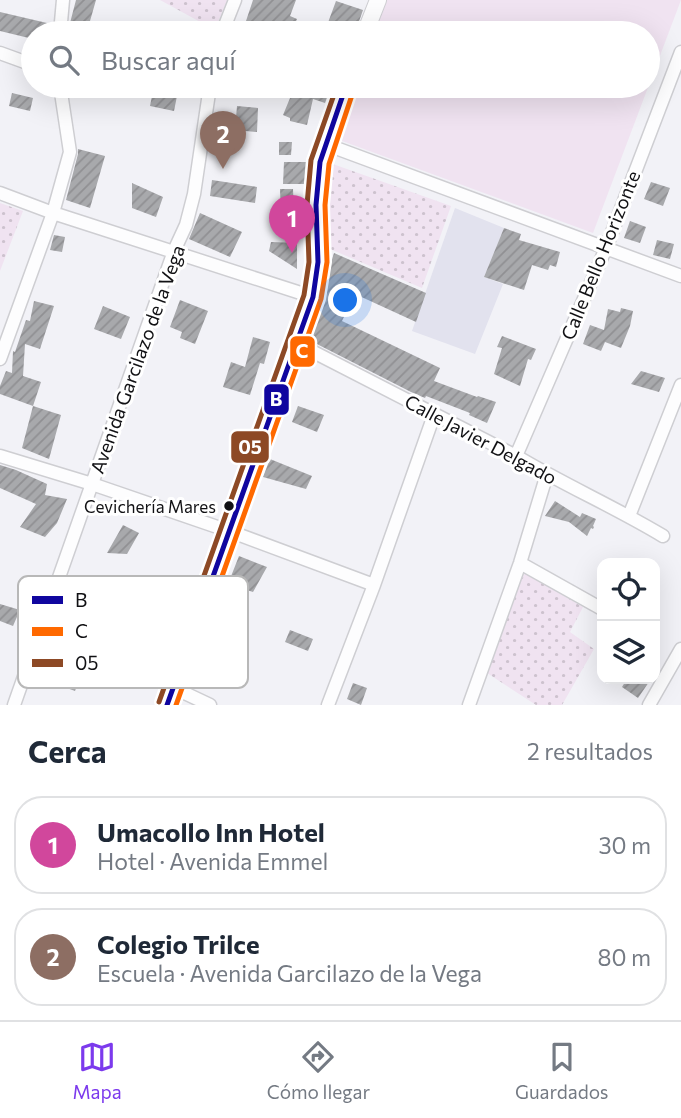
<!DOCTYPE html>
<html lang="es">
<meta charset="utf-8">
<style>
:root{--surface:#fff;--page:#f2f2f3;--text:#1f2937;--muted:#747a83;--line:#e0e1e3;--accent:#7c3aed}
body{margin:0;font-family:Commissioner,sans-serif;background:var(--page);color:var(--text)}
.controls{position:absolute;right:21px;bottom:21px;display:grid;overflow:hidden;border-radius:14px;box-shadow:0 7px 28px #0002}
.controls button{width:63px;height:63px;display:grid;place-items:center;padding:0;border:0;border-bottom:2px solid var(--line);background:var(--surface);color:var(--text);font:35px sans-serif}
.you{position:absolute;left:346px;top:301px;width:24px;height:24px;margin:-18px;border:5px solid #fff;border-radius:50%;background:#1a73e8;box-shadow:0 0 0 10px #1a73e833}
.badge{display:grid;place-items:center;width:46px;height:46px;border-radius:50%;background:var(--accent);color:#fff;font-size:23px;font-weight:700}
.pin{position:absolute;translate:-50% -58px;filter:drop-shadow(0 2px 4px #0008)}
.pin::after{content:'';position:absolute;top:37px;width:24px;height:21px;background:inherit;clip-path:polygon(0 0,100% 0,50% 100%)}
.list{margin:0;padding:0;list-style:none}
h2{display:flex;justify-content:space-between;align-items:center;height:91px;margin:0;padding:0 28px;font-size:30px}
h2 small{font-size:23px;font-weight:400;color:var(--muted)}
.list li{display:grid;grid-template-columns:46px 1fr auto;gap:21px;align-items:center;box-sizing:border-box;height:98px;margin:0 14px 14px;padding:0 14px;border:2px solid var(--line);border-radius:28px}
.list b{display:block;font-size:26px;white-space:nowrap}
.list p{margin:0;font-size:23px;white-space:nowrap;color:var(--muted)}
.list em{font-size:23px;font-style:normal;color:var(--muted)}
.icon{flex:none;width:38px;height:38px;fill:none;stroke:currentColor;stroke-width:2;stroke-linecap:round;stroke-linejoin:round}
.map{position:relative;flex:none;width:681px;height:705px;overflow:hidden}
.search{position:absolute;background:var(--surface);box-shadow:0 7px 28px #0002;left:21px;right:21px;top:21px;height:77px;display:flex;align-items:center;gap:18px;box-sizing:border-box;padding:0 24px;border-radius:38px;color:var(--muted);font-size:26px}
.sheet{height:315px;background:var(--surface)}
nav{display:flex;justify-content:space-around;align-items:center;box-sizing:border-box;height:98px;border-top:2px solid var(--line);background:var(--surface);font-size:19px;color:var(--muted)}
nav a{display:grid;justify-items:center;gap:4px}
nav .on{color:var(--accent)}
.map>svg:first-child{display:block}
.built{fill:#e2e2ee}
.green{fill:url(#green-dots)}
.pitch{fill:#f0e3f1}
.building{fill:url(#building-hatch)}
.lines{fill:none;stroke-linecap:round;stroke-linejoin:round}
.minor-casing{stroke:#ceced2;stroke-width:15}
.tertiary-casing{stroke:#ceced2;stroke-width:18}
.minor{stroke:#fdfdfe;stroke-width:12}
.tertiary{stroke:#fdfdfe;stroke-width:16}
.bus-1-casing{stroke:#fff;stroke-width:10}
.bus-2-casing{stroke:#fff;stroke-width:10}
.bus-3-casing{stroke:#fff;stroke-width:10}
.bus-1{stroke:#10069f;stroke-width:5}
.bus-2{stroke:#ff6900;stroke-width:5}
.bus-3{stroke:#8d4925;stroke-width:5}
.bus-dot{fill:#111114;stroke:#fff;stroke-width:2.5}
.labels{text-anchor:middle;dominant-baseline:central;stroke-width:6;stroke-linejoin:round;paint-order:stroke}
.bus-label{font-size:17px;fill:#111114;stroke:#fff;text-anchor:end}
.street-label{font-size:19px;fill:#111114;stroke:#fff}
.key{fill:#fff;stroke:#b8b8b8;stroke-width:2}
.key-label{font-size:19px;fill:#111114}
.line-badge{stroke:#fff;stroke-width:2.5}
.badge-label{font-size:19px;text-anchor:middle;font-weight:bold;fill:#fff}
</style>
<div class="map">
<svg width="681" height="705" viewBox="0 0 681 705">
<defs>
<pattern id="green-dots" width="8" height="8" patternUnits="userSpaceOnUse" patternTransform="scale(1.75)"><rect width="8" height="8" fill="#f0e3f1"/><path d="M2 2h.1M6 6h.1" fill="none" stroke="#cdc2ce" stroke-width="1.8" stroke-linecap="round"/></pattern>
<pattern id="building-hatch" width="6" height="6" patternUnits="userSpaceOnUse" patternTransform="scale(1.75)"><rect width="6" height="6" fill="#a8a9ac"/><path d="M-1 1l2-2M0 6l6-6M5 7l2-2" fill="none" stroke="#909093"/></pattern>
</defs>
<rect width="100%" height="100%" fill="#f2f2f7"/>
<!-- built -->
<path class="built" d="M455,208L504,228L484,277L503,284L475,354L412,331Z"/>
<!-- green -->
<path class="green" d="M160,0H227L215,30Z
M330,163L451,206L422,288L330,249C328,221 323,191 330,163Z
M0,203L23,211L0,271Z
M525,573L583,607L570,632L594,649L562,705H536L487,673L518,585Z"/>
<!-- pitch -->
<path class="pitch" d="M387,0H681L593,233L334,138L354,86H648V33H374Z"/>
<!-- building -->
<path class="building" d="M76,0H96L88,28L70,23Z
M253,0H296L290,16L297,19L291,33H242Z
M336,1L363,10L355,33H341L326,28Z
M0,12L47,23L40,33H33V39L0,31Z
M154,86H179L174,111L150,106Z
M295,86H331L325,103L313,99L307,125L290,121V118L283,115Z
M12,93L33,98L30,111L9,106Z
M237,106L258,108L257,132L235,130Z
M279,142H292L291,155H279Z
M78,149L105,156L90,208L66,200L78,154Z
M284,162H306L305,184H283Z
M212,180L257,187L255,203L210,196Z
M651,182L670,188L663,206L644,199Z
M132,183L163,197L156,217L132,208Z
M280,189H293L294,215H281Z
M200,213L242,232L230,257L189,239Z
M630,221L646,227L640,243L624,238Z
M504,228L521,234L519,240L560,252L556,267L550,265L548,270L532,265L524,290L484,277Z
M54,235L65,237L62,252L50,250Z
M657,240L674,244L670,259L653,255Z
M271,242L297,243V269L269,251Z
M334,253L426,293L416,322L355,294L342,321L440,368L434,381L477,397L478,396L496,402L487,423L469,415L470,413L426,396L425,398L411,392L309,340L323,301L326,279Z
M180,300L208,311L195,344L180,338L182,332L170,327Z
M34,301L54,306L40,349L25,344L23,376L41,382L33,406L0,394V386L6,371L12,373L13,351L15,352L26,320L30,321Z
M103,306L130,317L121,339L94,329Z
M621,308L633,311L630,326L621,348L605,342L601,351L583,344L590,325L604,330L608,309L620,312Z
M502,336L536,349L531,360L528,359L520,386L494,374L502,348L497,347Z
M253,337L270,342L264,364L260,363L250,395L223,387L231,362L245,367Z
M641,371L665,378L659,392L631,384Z
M33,406L61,415L49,459L22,448Z
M298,406L324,415L317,432L292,422Z
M270,459L312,476L306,489L263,477Z
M0,465L16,470L47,484L45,495L67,499L57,523L45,537L20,527L36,504L0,488Z
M555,501L580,517L582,513L596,519L593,526L594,527L593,529L591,528L587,536L569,522L545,516Z
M123,525L139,533L127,554L107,553Z
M239,556L267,567L253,592L228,584Z
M0,604L20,610L13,626L0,621Z
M290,630L313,639L308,651L285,642Z
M83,668L75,691L53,683L63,669Z
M627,679H651L638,698L622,687Z
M353,683L367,688L361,705L347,699Z"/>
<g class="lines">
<!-- minor casing -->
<g class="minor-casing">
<path id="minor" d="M60,33L63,0
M222,33L235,0
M0,53L33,65
M325,144L681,276
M0,193L53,213L313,297
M298,344L516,456C564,485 615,507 663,536
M0,359L53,213L70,152L60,86
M0,456L92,484L229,531L374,585
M516,456L606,248L681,52
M629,516L681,385
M520,563L602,609
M174,688L210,705
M14,705L174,251L186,225L194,194L210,86
M328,705L374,585L434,415
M469,705L520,563L547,474
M649,705L681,649"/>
</g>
<!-- tertiary casing -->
<g class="tertiary-casing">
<path id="tertiary" d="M365,33L378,0
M167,705L313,297L318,262L316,205L320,162L346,86"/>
</g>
<!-- minor -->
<use href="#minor" class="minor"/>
<!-- tertiary -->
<use href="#tertiary" class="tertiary"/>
<!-- bus-1 casing -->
<g class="bus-1-casing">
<path id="bus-1" d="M167,705L313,297L318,262L316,205L320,162L346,86"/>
</g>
<!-- bus-2 casing -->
<g class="bus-2-casing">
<path id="bus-2" d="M176,705L321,299L327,262L325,205L329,164L354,89"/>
</g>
<!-- bus-3 casing -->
<g class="bus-3-casing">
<path id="bus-3" d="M159,702L304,295L309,262L307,205L311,160L337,86"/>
</g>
<!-- bus-1 -->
<use href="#bus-1" class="bus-1"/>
<!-- bus-2 -->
<use href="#bus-2" class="bus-2"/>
<!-- bus-3 -->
<use href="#bus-3" class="bus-3"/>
</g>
<!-- markers -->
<circle class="bus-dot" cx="229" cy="506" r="6"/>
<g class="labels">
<!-- bus labels -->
<g class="bus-label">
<text x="216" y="506">Cevichería Mares</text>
</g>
<!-- street labels -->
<g class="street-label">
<text transform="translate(600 255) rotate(-68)">Calle Bello Horizonte</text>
<text transform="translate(137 359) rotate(-70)">Avenida Garcilazo de la Vega</text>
<text transform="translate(481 439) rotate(28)">Calle Javier Delgado</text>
</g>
</g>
<!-- legend -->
<rect x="18" y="576" width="230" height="112" rx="10" class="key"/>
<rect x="32" y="596" width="31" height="8" fill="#10069f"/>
<rect x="32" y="627" width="31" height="9" fill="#ff6900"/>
<rect x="32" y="659" width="31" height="8" fill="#8d4925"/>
<g class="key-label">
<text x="75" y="607">B</text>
<text x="75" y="638">C</text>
<text x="75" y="670">05</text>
</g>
<g class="line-badge">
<rect x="289" y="335" width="27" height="33" rx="7" fill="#ff6900"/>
<rect x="263" y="383" width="27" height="33" rx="7" fill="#10069f"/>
<rect x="230" y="430" width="40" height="34" rx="7" fill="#8d4925"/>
</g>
<g class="badge-label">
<text x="302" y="358">C</text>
<text x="276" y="406">B</text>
<text x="250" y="454">05</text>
</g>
</svg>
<div class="controls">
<button><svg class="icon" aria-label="locate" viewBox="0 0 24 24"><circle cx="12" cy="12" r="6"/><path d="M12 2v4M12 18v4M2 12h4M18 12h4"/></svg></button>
<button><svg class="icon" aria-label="layers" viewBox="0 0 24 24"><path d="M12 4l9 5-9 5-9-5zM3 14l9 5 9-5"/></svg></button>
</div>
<div class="you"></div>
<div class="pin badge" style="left:292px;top:253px;background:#d1479c">1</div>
<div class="pin badge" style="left:223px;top:169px;background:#8d6e63">2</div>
<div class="search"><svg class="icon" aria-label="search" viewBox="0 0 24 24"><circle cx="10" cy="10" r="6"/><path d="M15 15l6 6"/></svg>Buscar aquí</div>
</div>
<section class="sheet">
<h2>Cerca<small>2 resultados</small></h2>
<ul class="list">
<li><span class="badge" style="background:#d1479c">1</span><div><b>Umacollo Inn Hotel</b><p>Hotel · Avenida Emmel</p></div><em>30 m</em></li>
<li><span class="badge" style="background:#8d6e63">2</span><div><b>Colegio Trilce</b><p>Escuela · Avenida Garcilazo de la Vega</p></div><em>80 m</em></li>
</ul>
</section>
<nav>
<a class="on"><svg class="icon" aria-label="map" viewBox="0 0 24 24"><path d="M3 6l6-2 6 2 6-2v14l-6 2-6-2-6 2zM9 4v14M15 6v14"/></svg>Mapa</a>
<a><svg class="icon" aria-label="directions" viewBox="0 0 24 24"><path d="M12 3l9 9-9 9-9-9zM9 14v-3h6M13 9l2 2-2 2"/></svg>Cómo llegar</a>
<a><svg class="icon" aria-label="saved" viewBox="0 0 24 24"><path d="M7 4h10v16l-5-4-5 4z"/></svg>Guardados</a>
</nav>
